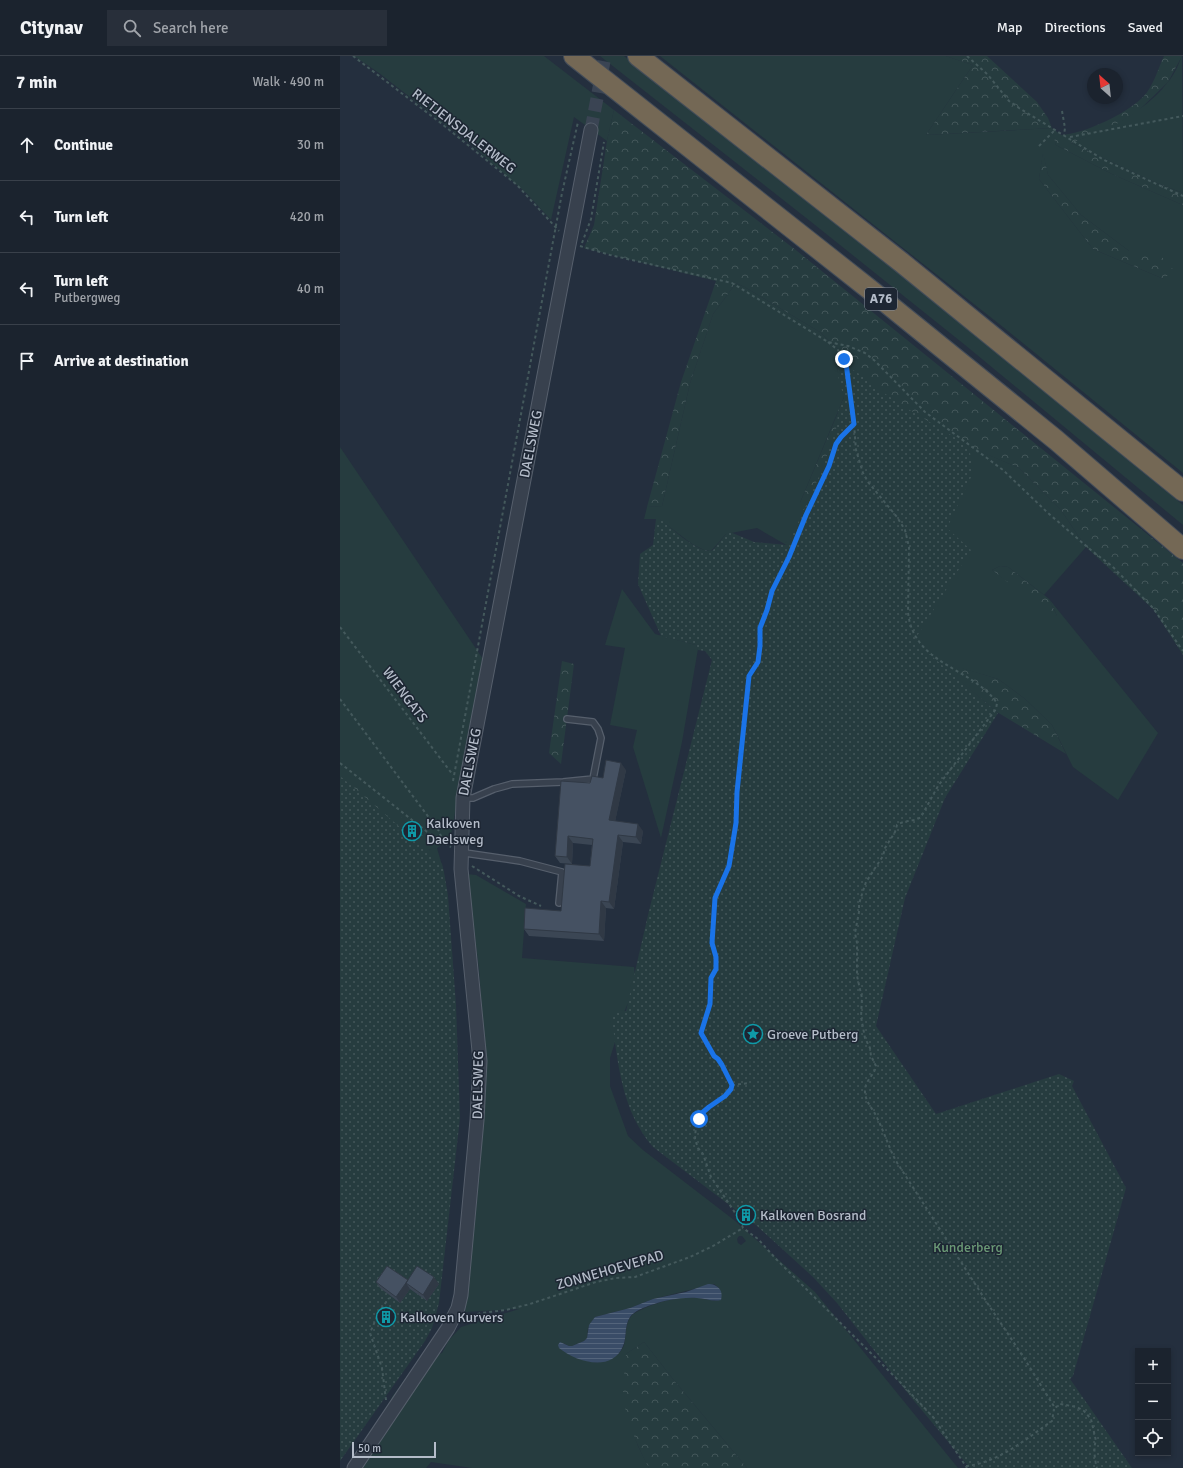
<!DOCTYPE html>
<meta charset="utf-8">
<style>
:root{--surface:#1b232e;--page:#282f3a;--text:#f1f3f6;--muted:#a0a4aa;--line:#39404a}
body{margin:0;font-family:Signika,sans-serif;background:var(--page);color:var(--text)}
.controls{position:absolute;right:12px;bottom:12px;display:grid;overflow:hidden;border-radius:0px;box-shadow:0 2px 6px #0003}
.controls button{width:36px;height:36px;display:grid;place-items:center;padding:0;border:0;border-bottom:1px solid var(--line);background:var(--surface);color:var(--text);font:20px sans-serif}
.compass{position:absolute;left:747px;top:12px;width:36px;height:36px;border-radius:50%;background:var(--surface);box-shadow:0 2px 6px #0003;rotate:333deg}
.scale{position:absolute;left:12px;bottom:10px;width:84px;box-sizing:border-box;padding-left:4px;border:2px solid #b4bcc9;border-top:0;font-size:11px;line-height:14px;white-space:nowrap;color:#b4bcc9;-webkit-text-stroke:3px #1d2633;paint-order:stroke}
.stop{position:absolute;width:12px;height:12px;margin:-9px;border:3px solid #1a73e8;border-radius:50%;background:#fff}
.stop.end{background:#1a73e8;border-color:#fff;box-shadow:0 1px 4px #0008}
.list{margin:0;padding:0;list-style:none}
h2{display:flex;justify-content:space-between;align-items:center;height:52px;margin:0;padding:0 16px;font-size:17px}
h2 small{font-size:13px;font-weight:400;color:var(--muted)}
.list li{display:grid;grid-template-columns:26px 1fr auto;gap:12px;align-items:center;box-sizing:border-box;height:72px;padding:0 16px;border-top:1px solid var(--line)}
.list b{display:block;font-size:15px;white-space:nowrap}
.list p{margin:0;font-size:13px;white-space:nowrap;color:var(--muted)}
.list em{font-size:13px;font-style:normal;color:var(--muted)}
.icon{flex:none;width:22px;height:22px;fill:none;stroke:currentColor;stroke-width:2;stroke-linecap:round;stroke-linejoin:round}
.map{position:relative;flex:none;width:843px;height:1412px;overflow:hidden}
header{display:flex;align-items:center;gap:24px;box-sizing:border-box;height:56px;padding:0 20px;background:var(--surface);border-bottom:1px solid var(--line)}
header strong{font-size:19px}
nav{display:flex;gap:22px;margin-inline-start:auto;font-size:14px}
.search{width:280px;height:36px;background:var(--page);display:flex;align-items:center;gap:10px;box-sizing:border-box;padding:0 14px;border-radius:0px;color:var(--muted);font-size:15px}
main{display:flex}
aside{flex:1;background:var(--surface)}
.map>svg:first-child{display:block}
.grass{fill:#263c3f;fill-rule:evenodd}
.forest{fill:url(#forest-crowns)}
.park{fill:url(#park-dots)}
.water{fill:url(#water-rules)}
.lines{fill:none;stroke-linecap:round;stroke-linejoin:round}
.tertiary-tunnel{stroke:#3a4453;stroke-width:13;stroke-dasharray:13 6;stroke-linecap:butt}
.service-casing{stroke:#565f6c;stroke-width:8}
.tertiary-casing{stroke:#565f6c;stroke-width:15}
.motorway-casing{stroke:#434c59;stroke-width:22}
.path{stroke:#44595c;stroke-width:2;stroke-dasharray:3 3;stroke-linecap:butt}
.service{stroke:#38414e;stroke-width:5.5}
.tertiary{stroke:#38414e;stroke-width:13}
.motorway{stroke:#746855;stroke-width:20}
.wall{fill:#3b4654}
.shaded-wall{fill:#303945}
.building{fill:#455162;stroke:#303945}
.route{stroke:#1a73e8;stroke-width:5}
.labels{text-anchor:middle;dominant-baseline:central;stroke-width:3;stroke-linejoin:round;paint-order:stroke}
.shield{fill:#1d2633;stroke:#878f9c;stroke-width:1}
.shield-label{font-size:13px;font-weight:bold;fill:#b4bcc9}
.street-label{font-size:14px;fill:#b4bcc9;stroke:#1d2633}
.poi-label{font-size:14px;fill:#b4bcc9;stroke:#1d2633;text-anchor:start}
.park-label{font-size:14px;fill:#6b9a76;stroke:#1d2633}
</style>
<header>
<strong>Citynav</strong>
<div class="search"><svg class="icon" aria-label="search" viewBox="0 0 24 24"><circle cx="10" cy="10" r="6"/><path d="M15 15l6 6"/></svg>Search here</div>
<nav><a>Map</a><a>Directions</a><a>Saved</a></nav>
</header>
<main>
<aside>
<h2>7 min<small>Walk · 490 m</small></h2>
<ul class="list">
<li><svg class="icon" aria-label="ahead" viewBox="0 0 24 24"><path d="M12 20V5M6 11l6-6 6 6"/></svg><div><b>Continue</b></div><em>30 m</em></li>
<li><svg class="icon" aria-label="left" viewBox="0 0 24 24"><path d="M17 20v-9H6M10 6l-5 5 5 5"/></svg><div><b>Turn left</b></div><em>420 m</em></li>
<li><svg class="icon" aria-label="left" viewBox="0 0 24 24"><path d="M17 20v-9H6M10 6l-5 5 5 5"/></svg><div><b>Turn left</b><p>Putbergweg</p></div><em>40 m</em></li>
<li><svg class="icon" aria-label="arrive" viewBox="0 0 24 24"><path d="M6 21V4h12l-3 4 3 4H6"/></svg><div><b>Arrive at destination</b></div></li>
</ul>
</aside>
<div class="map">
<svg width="843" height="1412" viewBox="0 0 843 1412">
<defs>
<pattern id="forest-crowns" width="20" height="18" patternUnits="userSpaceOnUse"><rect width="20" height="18" fill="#263c3f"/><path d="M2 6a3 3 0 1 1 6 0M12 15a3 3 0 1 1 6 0" fill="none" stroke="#435659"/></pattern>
<pattern id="park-dots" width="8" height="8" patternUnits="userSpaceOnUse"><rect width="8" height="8" fill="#263c3f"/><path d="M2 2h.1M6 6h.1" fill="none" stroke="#435659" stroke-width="1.8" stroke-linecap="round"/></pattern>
<pattern id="water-rules" width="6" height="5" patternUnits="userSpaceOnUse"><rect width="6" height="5" fill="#394c67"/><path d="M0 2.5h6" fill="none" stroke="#53647b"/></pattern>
</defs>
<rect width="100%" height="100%" fill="#242f3e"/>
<!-- grass -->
<path class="grass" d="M14,0H204L274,54L267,85L234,61L211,164L186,137L130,88L39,17Z
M260,0H284L366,63L581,234L843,449V469L625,289L470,165Z
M320,0H606L633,9L586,79L712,72L716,89L772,118L843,149V417L663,271ZM703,98L708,119L741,159L789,195H806L824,223L753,193L699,123Z
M842,0L843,137L814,126L731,87C767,73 803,58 827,27C834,20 838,9 842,0Z
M396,227L405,231L480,276L498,293L497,311L504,341L460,447L629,390L679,412L721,454L746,491L704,539L668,511L660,510L652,514L717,560L709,543L818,677L778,744L733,711L712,669L685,643L658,623L596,605L455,494L417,472L386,478L373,493L370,495L364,494L352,488L319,463H304L307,451L322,450L350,327L373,258Z
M0,391L143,603L110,784L97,792L104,816L0,1087V812L96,792L0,738Z
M282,533L315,578L356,589L358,593L342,686L321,782L293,691L297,674L270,669L285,592L265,589Z
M127,818L136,819L186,848L182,902L294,911L296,929L285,954L270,1002V1030L288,1080L303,1094L394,1164L475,1236L618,1412H407L332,1322L304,1286L286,1298L289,1364L298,1390L309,1412H132L91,1406L86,1412H19L37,1383L52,1341L78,1305L102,1297L109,1284L121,1271L179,1253L125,1256L137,1143L146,1012L139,914ZM399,1180H402L406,1185L401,1189L398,1187L397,1183ZM374,1228L379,1232L380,1244C372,1246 367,1243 359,1242C339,1239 308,1248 292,1259C284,1269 287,1278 284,1289C282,1295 277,1299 272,1302C255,1312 238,1302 222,1294L223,1287L229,1290H232L244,1285L247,1282L248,1272L255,1261L290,1252L313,1243Z"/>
<!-- forest -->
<path class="forest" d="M606,0H647L697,46L708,62L712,72L721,79C744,78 786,58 803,41C813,31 818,13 824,0H842L828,26L797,56L766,74L731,87L814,126L843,137V149L772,118L716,89L711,72L586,79L633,9Z
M274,54L457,195L843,507V599L814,554L746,491L721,454L679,412L630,391L470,461L463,453L460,447L504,342L497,311L498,293L480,276L405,231L396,227L373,258L350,327L322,450L307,451L341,326L376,225L244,192L254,169L267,85Z
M703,96L708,119L741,159L789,195H806L817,198L830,207L833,214L824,223L753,193L699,123Z
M660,510L668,511L709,543L717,560L709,558L652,514Z
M595,604L658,623L685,643L712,669L726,698L657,656Z
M222,605L234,608L221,708L209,697Z
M21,727L97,792L0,812V738Z
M304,1286L332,1322L407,1412H309C298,1391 285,1362 283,1339C283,1325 285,1311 286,1298Z"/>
<!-- park -->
<path class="park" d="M504,311L513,314L529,324L541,335L568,353L629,390L633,417L607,472L631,494L574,585L658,657L605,742L565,842L536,970L596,1058L719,1018L734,1025L732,1030L786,1132L733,1320L730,1323L792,1412H630L570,1340L497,1247L473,1221L417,1170L313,1091C280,1053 278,1004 271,957L286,955L308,859L372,604L365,595L358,594L356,589L321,580L298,528L300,498L313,489L316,463H320C330,471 361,500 373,494L386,478L390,476L414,486L448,489L482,414L497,370L498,355L504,342L497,316Z
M0,720L94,800L102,808L104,816L108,840L116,949L120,1062L99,1247L92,1272L85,1285L0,1405Z"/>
<!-- water -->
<path class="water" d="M368,1228C377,1228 384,1234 381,1244C372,1246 365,1242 357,1242C342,1241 325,1244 311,1249C305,1251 294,1255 290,1261C284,1270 287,1281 283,1290C272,1317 236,1306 219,1292L218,1289L220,1286L229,1290H232L244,1285L247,1282L249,1269L255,1261L290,1252L313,1243L346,1236Z"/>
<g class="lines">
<!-- tertiary-tunnel -->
<path class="tertiary-tunnel" d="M251,74L265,0"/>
<!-- service casing -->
<g class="service-casing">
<path id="service" d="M123,742H133L154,733L172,728L223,726L253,723L261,682L258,673L253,666L227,663
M121,795L125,797L180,805L222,816L219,847"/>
</g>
<!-- tertiary casing -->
<g class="tertiary-casing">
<path id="tertiary" d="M14,1412L108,1272L118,1252L121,1239L137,1064L140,1005L121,813L123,742L251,74"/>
</g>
<!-- motorway casing -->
<g class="motorway-casing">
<path id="motorway" d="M234,0L538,240L716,384L843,493
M298,0L561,206L843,435"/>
</g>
<!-- path -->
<path class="path" d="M13,0L102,68L177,129L219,175
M627,0L648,19L669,45L679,52L764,104L843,140
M722,55L725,72L724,79
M730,81L843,60
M699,90L716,73
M242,187L251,163L264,86
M240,190L270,199L392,227L488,286L508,290L525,297L535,305L585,356L663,414L708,457L752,495L772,510L813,552L843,595
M488,286L498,294L506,307L514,368L516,394L523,417L528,426L557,461L565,474L569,491L568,556C573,609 632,611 657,647L656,653L598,730L581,761C574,766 564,764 557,769L555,776L545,792L543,800L526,826L523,835L519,848V856L515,877L517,887V920L522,942L521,961L525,982L530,992L531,1000L536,1010C535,1018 526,1024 525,1033C524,1046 534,1053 538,1064C545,1078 549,1092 556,1105L648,1248L684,1302L715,1352L720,1348L737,1351L744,1355L751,1363L756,1385C753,1391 755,1406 757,1412
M513,369L501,381L496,389L486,417L466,459L449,501L432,535L427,554L420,572V590L418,606L409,620L397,736L396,767L389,811L375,842L372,887L376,901V913L371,922L370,948L361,977L374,1000L378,1003L382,1009L392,1029L391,1033L382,1043L369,1051L362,1057L356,1069L355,1083L358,1092L363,1098L371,1121L400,1164L403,1172L418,1183L437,1204L559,1325L593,1361L627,1412
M0,571L113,719
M0,643L99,775L104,788
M0,707L86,775L96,783L111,791
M113,725L222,137L238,66
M132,810L179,840L201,850
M392,1029L410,1027
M126,1262L141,1257L166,1254L190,1248L256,1226L276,1222L295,1221L350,1201L373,1190L403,1172
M46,1344L42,1312L30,1277L39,1256L49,1242
M626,1410C658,1407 686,1383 712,1365L714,1353"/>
<!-- service -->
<use href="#service" class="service"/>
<!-- tertiary -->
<use href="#tertiary" class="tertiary"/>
<!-- motorway -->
<use href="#motorway" class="motorway"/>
</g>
<!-- wall -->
<path class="wall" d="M286,714L275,765L303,775L301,788L283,786L274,853L266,852L264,885L189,880L184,873L221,855L250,810L252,789L233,787L232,808L220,807L215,800L250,727L263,722Z
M68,1224L99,1228L87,1245L70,1233L60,1247L40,1232L36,1226Z"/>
<!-- shaded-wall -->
<path class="shaded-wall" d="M281,707L286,714L274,771L269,764Z
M298,768L303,775L301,788L296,781Z
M278,779L283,786L274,853L269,846Z
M228,780L233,787L232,808L227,801Z
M261,845L266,852L264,885L259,878Z
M94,1221L99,1228L87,1245L83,1239Z
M68,1224L66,1227L70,1233L60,1247L56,1241Z"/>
<!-- building -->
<path class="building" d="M266,704L281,707L269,764L298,768L296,781L278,779L269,846L261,845L259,878L184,873L185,852L221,855L225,808L250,810L253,783L228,780L227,801L215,800L221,725L250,727L252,720L263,722Z
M47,1210L68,1224L56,1241L36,1226Z
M77,1210L94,1221L83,1239L66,1227Z"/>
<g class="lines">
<!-- route -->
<path class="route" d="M359,1063L362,1057L369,1051L385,1040L391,1033L392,1029L382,1009L378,1003L374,1000L361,977L370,948L371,922L376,913V901L372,887L375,842L389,810L396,767L397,736L409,620L418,606L420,590V572L427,554L432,535L449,501L466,459L489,410L496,388L501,381L514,368L506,307L504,303"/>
</g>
<!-- icons -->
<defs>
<g id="building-ring" transform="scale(1)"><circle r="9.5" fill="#1d2633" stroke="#0f9aa8" stroke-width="1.5"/><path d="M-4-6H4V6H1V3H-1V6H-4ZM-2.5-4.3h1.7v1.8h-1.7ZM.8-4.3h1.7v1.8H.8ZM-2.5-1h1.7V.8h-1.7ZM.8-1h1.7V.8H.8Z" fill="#0f9aa8"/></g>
<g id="sight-ring" transform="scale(1)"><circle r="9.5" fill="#1d2633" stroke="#0f9aa8" stroke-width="1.5"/><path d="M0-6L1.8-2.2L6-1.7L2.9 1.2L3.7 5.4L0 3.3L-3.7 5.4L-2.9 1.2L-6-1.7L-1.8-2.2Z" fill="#0f9aa8"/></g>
</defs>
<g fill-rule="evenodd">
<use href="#building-ring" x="72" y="775"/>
<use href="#sight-ring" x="413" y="978"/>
<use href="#building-ring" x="406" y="1159"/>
<use href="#building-ring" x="46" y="1261"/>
</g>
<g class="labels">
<!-- shield labels -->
<rect class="shield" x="525" y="232" width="32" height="22" rx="3"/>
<g class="shield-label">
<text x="541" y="243">A76</text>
</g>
<!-- street labels -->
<g class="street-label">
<text transform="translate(124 75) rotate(38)">RIETJENSDALERWEG</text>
<text transform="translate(191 388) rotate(-79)">DAELSWEG</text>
<text transform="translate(65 639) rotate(53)">WIENGATS</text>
<text transform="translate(130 706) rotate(-79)">DAELSWEG</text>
<text transform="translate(138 1029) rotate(-89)">DAELSWEG</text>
<text transform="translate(270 1214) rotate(-16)">ZONNEHOEVEPAD</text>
</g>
<!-- poi labels -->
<g class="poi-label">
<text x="86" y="767">Kalkoven<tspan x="86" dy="16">Daelsweg</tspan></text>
<text x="427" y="978">Groeve Putberg</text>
<text x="420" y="1159">Kalkoven Bosrand</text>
<text x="60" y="1261">Kalkoven Kurvers</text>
</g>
<!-- park labels -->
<g class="park-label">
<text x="628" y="1191">Kunderberg</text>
</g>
</g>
</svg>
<div class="controls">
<button>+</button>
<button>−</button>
<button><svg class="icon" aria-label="locate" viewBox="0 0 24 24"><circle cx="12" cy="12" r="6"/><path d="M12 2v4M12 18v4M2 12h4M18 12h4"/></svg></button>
</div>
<svg class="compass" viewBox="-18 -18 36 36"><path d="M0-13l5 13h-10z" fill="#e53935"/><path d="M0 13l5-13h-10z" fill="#a0a4aa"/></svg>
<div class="scale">50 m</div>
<div class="stop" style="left:359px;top:1063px"></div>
<div class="stop end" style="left:504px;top:303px"></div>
</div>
</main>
